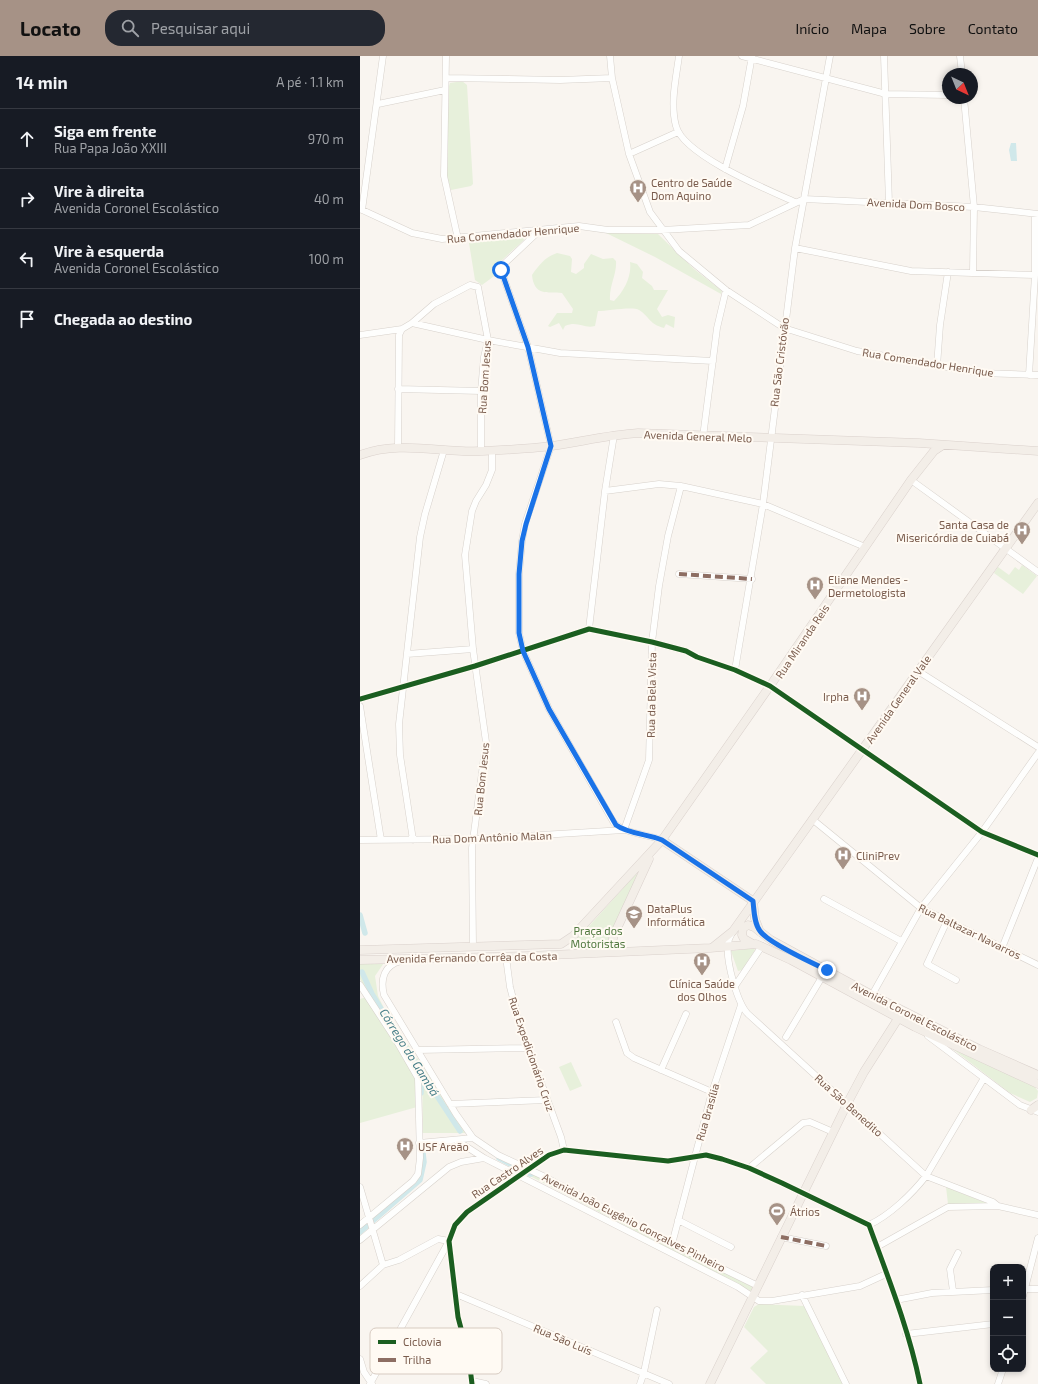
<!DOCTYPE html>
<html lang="pt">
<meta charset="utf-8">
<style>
:root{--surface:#171b24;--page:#242831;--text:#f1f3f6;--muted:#9ea1a6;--line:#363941;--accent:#a69286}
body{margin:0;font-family:"Exo 2",sans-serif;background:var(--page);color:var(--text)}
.controls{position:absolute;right:12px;bottom:12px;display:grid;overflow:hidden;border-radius:8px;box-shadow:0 2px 6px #0003}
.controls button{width:36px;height:36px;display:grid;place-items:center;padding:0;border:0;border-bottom:1px solid var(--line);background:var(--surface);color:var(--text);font:20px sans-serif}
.compass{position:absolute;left:582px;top:12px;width:36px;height:36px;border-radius:50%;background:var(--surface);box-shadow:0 2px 6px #0003;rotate:137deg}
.stop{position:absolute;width:12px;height:12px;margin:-9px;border:3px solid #1a73e8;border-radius:50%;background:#fff}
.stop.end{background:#1a73e8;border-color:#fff;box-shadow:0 1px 4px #0008}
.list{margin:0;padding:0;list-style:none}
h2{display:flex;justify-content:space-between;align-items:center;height:52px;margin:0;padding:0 16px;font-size:17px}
h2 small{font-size:13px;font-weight:400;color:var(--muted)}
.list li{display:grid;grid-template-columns:26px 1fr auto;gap:12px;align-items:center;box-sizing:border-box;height:60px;padding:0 16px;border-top:1px solid var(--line)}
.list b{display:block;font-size:15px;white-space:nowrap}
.list p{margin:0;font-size:13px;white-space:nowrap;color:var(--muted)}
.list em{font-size:13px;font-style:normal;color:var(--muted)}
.icon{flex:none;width:22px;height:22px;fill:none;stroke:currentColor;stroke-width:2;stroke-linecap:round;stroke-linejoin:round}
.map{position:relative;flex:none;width:678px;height:1328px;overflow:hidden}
header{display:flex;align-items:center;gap:24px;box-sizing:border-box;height:56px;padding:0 20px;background:var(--accent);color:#111}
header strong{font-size:19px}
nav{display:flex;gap:22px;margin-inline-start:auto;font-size:14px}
.search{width:280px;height:36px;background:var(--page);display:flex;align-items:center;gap:10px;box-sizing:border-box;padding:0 14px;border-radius:16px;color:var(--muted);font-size:15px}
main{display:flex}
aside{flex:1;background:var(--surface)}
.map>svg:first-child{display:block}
.green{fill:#e7f0db}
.water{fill:#d0e8ea}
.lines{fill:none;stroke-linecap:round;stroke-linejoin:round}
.canal{stroke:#d0e8ea;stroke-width:5.5}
.minor-casing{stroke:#d7d1cb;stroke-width:7}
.major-casing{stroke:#dad1cc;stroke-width:9}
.minor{stroke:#fefefd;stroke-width:6}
.major{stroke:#f3eee8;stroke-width:8}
.quiet{stroke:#8d6e63;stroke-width:4;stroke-dasharray:8 4;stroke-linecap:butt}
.cycleway-casing{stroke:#fffaf3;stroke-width:8}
.cycleway{stroke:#1b5e20;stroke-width:5}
.route{stroke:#1a73e8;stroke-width:5}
.labels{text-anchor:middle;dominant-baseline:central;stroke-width:4;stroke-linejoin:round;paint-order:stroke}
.poi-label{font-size:11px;fill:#7a5c4d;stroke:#fffaf3;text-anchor:start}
.street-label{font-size:11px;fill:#7a5c4d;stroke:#fffaf3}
.park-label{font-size:11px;fill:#537a41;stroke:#fffaf3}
.water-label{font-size:12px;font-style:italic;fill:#437c86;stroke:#fffaf3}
.key{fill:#fffaf3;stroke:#d7cbc1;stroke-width:1}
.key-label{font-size:11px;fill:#7a5c4d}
</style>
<header>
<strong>Locato</strong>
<div class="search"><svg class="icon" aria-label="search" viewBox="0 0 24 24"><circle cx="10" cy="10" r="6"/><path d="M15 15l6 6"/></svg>Pesquisar aqui</div>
<nav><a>Início</a><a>Mapa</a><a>Sobre</a><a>Contato</a></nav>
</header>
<main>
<aside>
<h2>14 min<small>A pé · 1.1 km</small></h2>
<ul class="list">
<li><svg class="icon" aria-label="ahead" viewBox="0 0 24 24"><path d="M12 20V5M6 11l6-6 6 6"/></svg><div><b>Siga em frente</b><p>Rua Papa João XXIII</p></div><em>970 m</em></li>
<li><svg class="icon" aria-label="right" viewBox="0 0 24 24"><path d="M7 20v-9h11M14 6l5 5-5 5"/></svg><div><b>Vire à direita</b><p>Avenida Coronel Escolástico</p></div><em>40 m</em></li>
<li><svg class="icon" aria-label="left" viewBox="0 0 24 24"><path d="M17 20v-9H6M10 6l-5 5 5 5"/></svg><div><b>Vire à esquerda</b><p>Avenida Coronel Escolástico</p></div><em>100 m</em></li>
<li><svg class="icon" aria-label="arrive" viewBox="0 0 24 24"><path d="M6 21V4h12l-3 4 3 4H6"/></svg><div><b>Chegada ao destino</b></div></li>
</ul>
</aside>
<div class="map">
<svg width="678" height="1328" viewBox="0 0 678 1328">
<rect width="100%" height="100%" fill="#f9f5f0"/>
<!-- green -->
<path class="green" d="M102,25L107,29L113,128L111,130L91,134L86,119L89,30L90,27Z
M246,177L298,178L334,213L362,235L361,238L295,201Z
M163,181L164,184L141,205L137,218L122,229L115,224L109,187L111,186Z
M197,197L210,200L212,203L211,216L216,218L224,212V208L231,198L243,203L253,202L256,205C257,218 249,230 250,244L254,245C264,235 272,220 270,206L277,208L283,216L282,222L292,230L294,234H308L297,253L302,261L308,259L315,261L314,272L306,268L304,272C289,268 290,261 279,254C273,250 247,255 238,255L235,270C223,273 218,264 205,270L203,274L199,267L190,271L188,270L197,257H212L213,253L202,237C187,236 174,240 172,219C179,209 185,201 197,197Z
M662,509L677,520L663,538L634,517L638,511L649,519L655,511L659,514Z
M276,818L278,819L251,879L247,892L209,893L215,884L231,868Z
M394,892L395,894L382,914L378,915L371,895Z
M26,904L15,920L18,940L24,952L105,1074V1077H60L59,1016L0,923V917L16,947L60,1017L61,1075L63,1074L62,1020L98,1075L100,1074L20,950L11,934L4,916H0V905Z
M6,941L56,1017L57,1051L0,1067V943Z
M590,991L674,1030L678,1035L677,1042L670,1046L650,1037Z
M211,1006L222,1030L210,1035L199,1011Z
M172,1116L393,1229L391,1235L170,1120Z
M586,1131L634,1150L588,1148Z
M399,1248L445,1250L485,1328H406L390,1312L408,1295L384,1271L394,1251Z"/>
<!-- water -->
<path class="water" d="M651,87H656L657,105H651L649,94Z"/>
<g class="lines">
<!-- canal -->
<path class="canal" d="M0,859L5,877
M2,916L12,938L37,979L100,1075
M61,1018V1037
M139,1102L158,1112
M170,1118H171
M0,1176L60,1124L64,1106L62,1088"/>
<!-- minor casing -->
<g class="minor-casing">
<path id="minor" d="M86,0L84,120L98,183
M250,0L252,22L269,98L290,156L319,195L366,234L424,272L497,295L621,317L678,319
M319,0C316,22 310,48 316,70C323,99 408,134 435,146
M382,0L526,38L588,39
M524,0L529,147
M600,0L602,18
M86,22L200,24L252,22
M604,42L614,151L613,216
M18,48L85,34
M269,98L318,76
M365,113L383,50L392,0
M0,153L52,177L82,183L219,170L248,174H302L389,169L444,143L614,151L678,158
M2,154L23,0
M179,175L144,208L141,214L168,291L191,390L165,468L162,485L159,518V577L163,595L189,653L254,767C266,778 287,778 302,784
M435,192L551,215L675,219
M52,267L128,284L200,297L353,305
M0,279L42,273L52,267L74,248L110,229L118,231L128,284L124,301L121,335V395
M577,310L580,269L588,216
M669,319L675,219V158
M38,333L121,335
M343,381L357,272L366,234
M38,391L39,279L42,273
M551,424L678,516
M245,435L299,428L321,430L403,448L505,491
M319,518L392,523
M229,573L245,435L254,379
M47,598L113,593
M375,614L403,448L435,192L470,0
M558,615L678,691
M0,643L115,610L229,573L292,586L326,595L337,601L375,614L410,630L622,776L678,799
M0,650L21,784
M452,763L561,852L678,909
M264,774L289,704L292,586L299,530L308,480L321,430
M0,784L114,783L264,774
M53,784L40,699L39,668L60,481L65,458L84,394
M464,843L541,885
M587,865L567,908L596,924
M372,877C370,880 368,884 368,889C366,905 377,947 388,958L566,1120L633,1146L638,1150L678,1159
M113,891L112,792L126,686L113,593L105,499L112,455L116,445L126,429L132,414V394
M642,892L678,802
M146,901L150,931L160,969L201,1081L204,1094
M41,905C24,909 20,923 24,939L96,1058L113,1082L138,1099L185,1121L312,1188L398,1230
M0,929L36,984L58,1022L60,1102L58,1118L53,1125L0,1169
M375,930L402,890
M512,939L561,852L622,776L678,697
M256,966L267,997L274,1002L352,1036
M568,980L660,1049L678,1056
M426,981L462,921
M58,994L168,992
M301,1014L326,958
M90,1048L187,1044
M96,1084L124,1102L378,1231L399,1245H412L500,1230L526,1218
M59,1087L113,1082
M389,1112L443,1067L450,1066L473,1076
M0,1131L23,1209
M318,1164L371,1191
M509,1169C530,1159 552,1138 566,1120L624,1022
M421,1181L466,1190
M0,1184L89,1111L101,1106L124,1102
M312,1188L352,1036L381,949
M517,1191L588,1151L638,1150
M0,1230L23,1209L39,1204L78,1183L89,1185
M663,1233H678
M593,1235L590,1213L598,1197
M96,1238L309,1328
M442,1239L486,1328
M663,1240L678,1182
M536,1244L572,1237L633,1234
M546,1278L633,1268
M0,1303L4,1316L12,1328
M112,1325L126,1328
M10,1328L89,1185
M112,1328L109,1303L98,1261L89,1185L95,1169L107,1156L189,1099L204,1094L308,1105L346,1099L362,1103L389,1112L422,1127L509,1169C528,1221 549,1274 560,1328
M280,1328L284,1316L297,1254
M638,1328L643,1313"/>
</g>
<!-- major casing -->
<g class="major-casing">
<path id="major" d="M0,399C41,384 79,397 121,395C144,394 168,393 191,390C220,386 248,379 278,377L559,387L678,395
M302,784L393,845L395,863L400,876
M391,887L384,883L382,879L383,872L388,869L394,871L411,884L512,939L619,993L678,1019
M353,891L373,875L678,447
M0,894L201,888L213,880L302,784L410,630L551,424L574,395L583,389
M256,896L252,886L254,879L289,803
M0,904L167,900L350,892L396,888L431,904L555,971L678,1028
M671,1054L678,1049
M350,1328L487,1048L504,1016L539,961"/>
</g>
<!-- minor -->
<use href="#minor" class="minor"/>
<!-- major -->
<use href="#major" class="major"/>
<!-- quiet -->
<path class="quiet" d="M319,518L392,523
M421,1181L466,1190"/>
<!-- cycleway casing -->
<g class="cycleway-casing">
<path id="cycleway" d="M0,643L115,610L229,573L292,586L326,595L337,601L375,614L410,630L622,776L678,799
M112,1328L109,1303L98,1261L89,1185L95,1169L107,1156L189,1099L204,1094L308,1105L346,1099L362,1103L389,1112L422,1127L509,1169C528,1221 549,1274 560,1328"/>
</g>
<!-- cycleway -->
<use href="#cycleway" class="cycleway"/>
</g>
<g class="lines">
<!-- route -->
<path class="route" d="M141,214L168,291L191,390L166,468L162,485L159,518V577L163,595L189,653L256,769C268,778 288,778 302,784L393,845C394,854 394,867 400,875C408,887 452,907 467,914"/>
</g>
<!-- icons -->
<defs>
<g id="hospital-pin" transform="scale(0.9)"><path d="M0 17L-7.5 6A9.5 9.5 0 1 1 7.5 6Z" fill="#a69286" stroke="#fffaf3"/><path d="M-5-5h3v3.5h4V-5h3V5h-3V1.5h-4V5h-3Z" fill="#fff"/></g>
<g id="university-pin" transform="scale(0.9)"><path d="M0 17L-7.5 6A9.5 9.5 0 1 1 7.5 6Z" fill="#a69286" stroke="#fffaf3"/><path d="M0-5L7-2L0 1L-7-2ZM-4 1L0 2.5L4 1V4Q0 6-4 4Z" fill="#fff"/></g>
<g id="stadium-pin" transform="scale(0.9)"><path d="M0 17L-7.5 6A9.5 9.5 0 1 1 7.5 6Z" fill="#a69286" stroke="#fffaf3"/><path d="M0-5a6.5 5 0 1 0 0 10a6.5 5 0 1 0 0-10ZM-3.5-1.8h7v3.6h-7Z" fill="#fff"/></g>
</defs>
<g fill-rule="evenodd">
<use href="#hospital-pin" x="278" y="132"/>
<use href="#hospital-pin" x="662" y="474"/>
<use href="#hospital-pin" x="455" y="529"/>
<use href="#hospital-pin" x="502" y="640"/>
<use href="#hospital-pin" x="483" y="799"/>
<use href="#university-pin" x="274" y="858"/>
<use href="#hospital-pin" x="342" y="905"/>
<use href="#hospital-pin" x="45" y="1090"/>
<use href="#stadium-pin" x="417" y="1155"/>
</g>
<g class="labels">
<!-- poi labels -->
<g class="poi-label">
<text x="291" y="126">Centro de Saúde<tspan x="291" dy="13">Dom Aquino</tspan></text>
<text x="649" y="468" text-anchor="end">Santa Casa de<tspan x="649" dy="13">Misericórdia de Cuiabá</tspan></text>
<text x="468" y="523">Eliane Mendes -<tspan x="468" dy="13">Dermetologista</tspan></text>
<text x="489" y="640" text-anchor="end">Irpha</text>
<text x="496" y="799">CliniPrev</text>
<text x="287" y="852">DataPlus<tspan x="287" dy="13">Informática</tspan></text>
<text x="342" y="927" text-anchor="middle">Clínica Saúde<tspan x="342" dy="13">dos Olhos</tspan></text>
<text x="58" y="1090">USF Areão</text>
<text x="430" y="1155">Átrios</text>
</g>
<!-- street labels -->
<g class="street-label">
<text transform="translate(556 148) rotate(3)">Avenida Dom Bosco</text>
<text transform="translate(153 177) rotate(-5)">Rua Comendador Henrique</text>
<text transform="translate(419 306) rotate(-83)">Rua São Cristóvão</text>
<text transform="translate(568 306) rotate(9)">Rua Comendador Henrique</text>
<text transform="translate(124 321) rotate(-86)">Rua Bom Jesus</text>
<text transform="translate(338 380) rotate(2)">Avenida General Melo</text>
<text transform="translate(442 585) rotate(-56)">Rua Miranda Reis</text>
<text transform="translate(291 639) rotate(-89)">Rua da Bela Vista</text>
<text transform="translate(538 643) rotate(-55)">Avenida General Vale</text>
<text transform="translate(121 723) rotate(-84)">Rua Bom Jesus</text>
<text transform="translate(132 781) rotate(-2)">Rua Dom Antônio Malan</text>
<text transform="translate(610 875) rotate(26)">Rua Baltazar Navarros</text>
<text transform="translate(112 901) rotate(-1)">Avenida Fernando Corrêa da Costa</text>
<text transform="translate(555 960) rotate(27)">Avenida Coronel Escolástico</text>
<text transform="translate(172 998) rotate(71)">Rua Expedicionário Cruz</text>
<text transform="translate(489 1049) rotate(42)">Rua São Benedito</text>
<text transform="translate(347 1056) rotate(-74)">Rua Brasília</text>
<text transform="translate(147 1116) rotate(-34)">Rua Castro Alves</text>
<text transform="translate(274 1166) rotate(27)">Avenida João Eugênio Gonçalves Pinheiro</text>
<text transform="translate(203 1283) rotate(23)">Rua São Luís</text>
</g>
<!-- park labels -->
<g class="park-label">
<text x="238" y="874">Praça dos<tspan x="238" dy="13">Motoristas</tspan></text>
</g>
<!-- water labels -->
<g class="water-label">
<text transform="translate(50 996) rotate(58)">Córrego do Gambá</text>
</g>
</g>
<!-- legend -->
<rect x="10" y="1272" width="132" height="46" rx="6" class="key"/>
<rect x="18" y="1284" width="18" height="4" fill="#1b5e20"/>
<rect x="18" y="1302" width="18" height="4" fill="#8d6e63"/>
<g class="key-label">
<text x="43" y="1290">Ciclovia</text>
<text x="43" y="1308">Trilha</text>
</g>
</svg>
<div class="controls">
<button>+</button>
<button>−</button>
<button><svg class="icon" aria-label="locate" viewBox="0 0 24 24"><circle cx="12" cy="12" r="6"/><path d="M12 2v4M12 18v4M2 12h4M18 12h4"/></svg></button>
</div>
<svg class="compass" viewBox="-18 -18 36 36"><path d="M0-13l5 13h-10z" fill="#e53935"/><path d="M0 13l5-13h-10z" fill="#9ea1a6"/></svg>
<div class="stop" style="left:141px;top:214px"></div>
<div class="stop end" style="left:467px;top:914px"></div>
</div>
</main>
